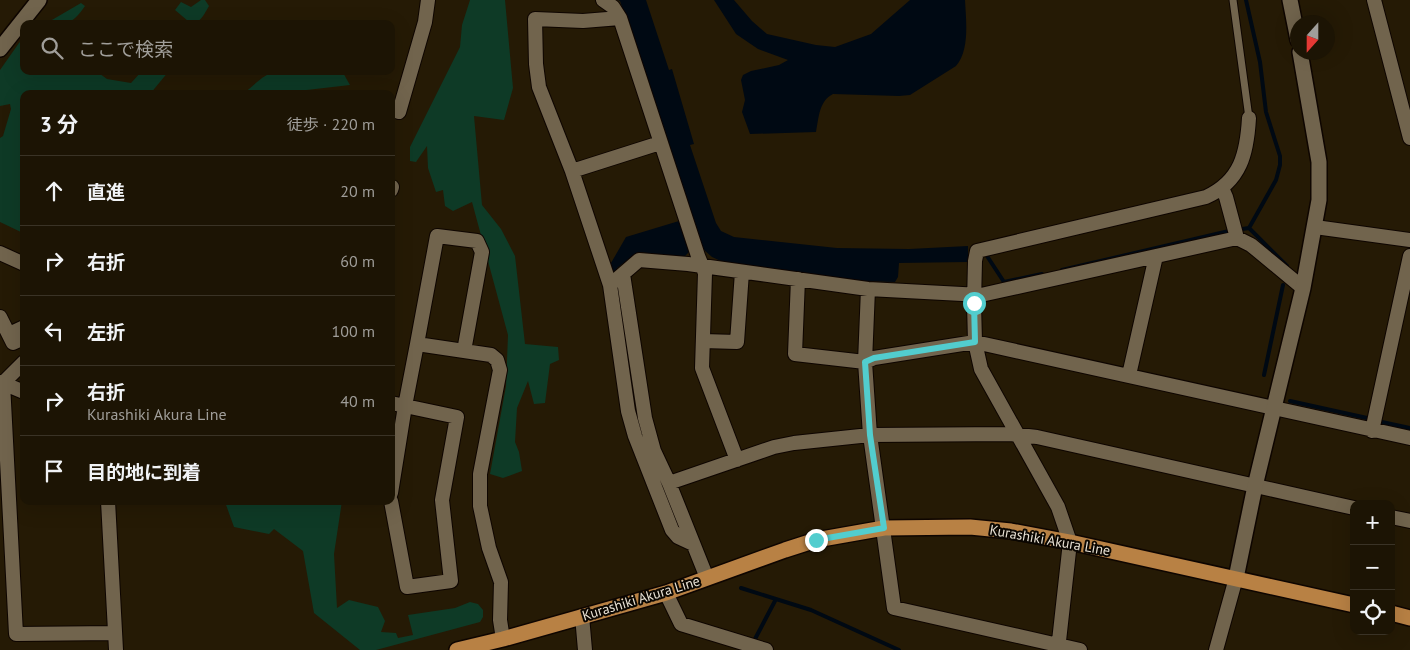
<!DOCTYPE html>
<html lang="ja">
<meta charset="utf-8">
<style>
:root{--surface:#1c1404;--page:#292113;--text:#f1f3f6;--muted:#a09e9a;--line:#3a3326}
body{margin:0;font-family:"PT Sans","Noto Sans JP",sans-serif;background:var(--page);color:var(--text)}
.controls{position:absolute;right:15px;bottom:15px;display:grid;overflow:hidden;border-radius:10px;box-shadow:0 5px 20px #0002}
.controls button{width:45px;height:45px;display:grid;place-items:center;padding:0;border:0;border-bottom:1px solid var(--line);background:var(--surface);color:var(--text);font:25px sans-serif}
.compass{position:absolute;left:1290px;top:15px;width:45px;height:45px;border-radius:50%;background:var(--surface);box-shadow:0 5px 20px #0002;rotate:201deg}
.stop{position:absolute;width:15px;height:15px;margin:-11px;border:4px solid #52cdce;border-radius:50%;background:#fff}
.stop.end{background:#52cdce;border-color:#fff;box-shadow:0 1px 5px #0008}
.list{margin:0;padding:0;list-style:none}
h2{display:flex;justify-content:space-between;align-items:center;height:65px;margin:0;padding:0 20px;font-size:21px}
h2 small{font-size:16px;font-weight:400;color:var(--muted)}
.list li{display:grid;grid-template-columns:32px 1fr auto;gap:15px;align-items:center;box-sizing:border-box;height:70px;padding:0 20px;border-top:1px solid var(--line)}
.list b{display:block;font-size:19px;white-space:nowrap}
.list p{margin:0;font-size:16px;white-space:nowrap;color:var(--muted)}
.list em{font-size:16px;font-style:normal;color:var(--muted)}
.icon{flex:none;width:28px;height:28px;fill:none;stroke:currentColor;stroke-width:2;stroke-linecap:round;stroke-linejoin:round}
.map{position:relative;flex:none;width:1410px;height:650px;overflow:hidden}
.search{position:absolute;background:var(--surface);box-shadow:0 5px 20px #0002;left:20px;top:20px;width:375px;height:55px;display:flex;align-items:center;gap:12px;box-sizing:border-box;padding:0 18px;border-radius:10px;color:var(--muted);font-size:19px}
.panel{position:absolute;background:var(--surface);box-shadow:0 5px 20px #0002;left:20px;top:90px;width:375px;height:415px;border-radius:10px}
.map>svg:first-child{display:block}
.green{fill:#0e3a26}
.water{fill:#000913}
.lines{fill:none;stroke-linecap:round;stroke-linejoin:round}
.stream{stroke:#000913;stroke-width:4}
.lane-casing{stroke:#0e0500;stroke-width:9}
.street-casing{stroke:#0e0500;stroke-width:16}
.secondary-casing{stroke:#0e0500;stroke-width:18}
.primary-casing{stroke:#0e0500;stroke-width:18}
.lane{stroke:#71644d;stroke-width:7}
.street{stroke:#71644d;stroke-width:14}
.secondary{stroke:#71644d;stroke-width:15}
.primary{stroke:#b88144;stroke-width:15}
.route{stroke:#52cdce;stroke-width:6}
.labels{text-anchor:middle;dominant-baseline:central;stroke-width:4;stroke-linejoin:round;paint-order:stroke}
.street-label{font-size:14px;fill:#e9e2d5;stroke:#0a0601}
</style>
<div class="map">
<svg width="1410" height="650" viewBox="0 0 1410 650">
<rect width="100%" height="100%" fill="#251a05"/>
<!-- green -->
<path class="green" d="M201,0H205L209,6C202,18 200,24 186,24L188,21L175,10L181,2L191,7Z
M470,0H505L513,88L504,120L474,116L482,205L501,229L515,256L525,344L558,347L559,360L550,364L545,403L534,404L528,381L517,408L515,442L519,452L522,471L503,478L490,474L506,386L508,335L472,202L453,211L445,206L443,190L436,192L428,168L427,146L416,162L410,161V147L460,47L462,25Z
M81,3L85,6C72,25 67,24 45,24Z
M24,38V71H96L107,79L131,83L142,71H169L150,94H24L23,233L0,222V138L3,136L11,109L10,104L0,106V70L19,43Z
M306,71H342L350,85L298,91L295,94H242C252,88 261,76 272,73C281,70 295,73 306,71Z
M342,501L334,554L337,608L349,600L378,607L385,621L381,632L396,633L398,638L413,635L408,615L455,608L470,602L478,604L483,610V617L480,622L376,650H360L314,613L303,551L274,529L269,534L234,527L225,502Z"/>
<!-- water -->
<path class="water" d="M618,0H646L669,70L672,69L694,144L690,145L716,223L721,231L734,237L837,248L909,249L968,246V262L899,263L898,277L895,282L859,281L725,263L712,257L703,249L620,1Z
M714,0H734L752,21L767,34L816,45L835,47L871,34L910,0H965C966,20 970,50 956,66L910,95L899,96L833,94C819,101 819,117 816,132L750,134L742,112L745,100L741,80L743,75L751,71L779,65L788,60L758,49L736,34Z
M679,221L689,252L684,257L638,252L617,268L616,272L613,273L611,263L626,237Z"/>
<g class="lines">
<!-- stream -->
<path class="stream" d="M1246,0L1260,62L1266,112L1280,156V165L1276,180L1249,228L1287,266
M987,256L1004,282L1042,274
M1062,270L1229,231L1249,228
M617,283L622,310
M1264,375L1283,285
M632,379L639,419
M1290,401L1367,418
M1382,422L1410,428
M663,489L673,510
M741,588L811,610L899,650
M755,639L776,599"/>
<!-- lane casing -->
<g class="lane-casing">
<path id="lane" d="M1233,0L1249,118"/>
</g>
<!-- street casing -->
<g class="street-casing">
<path id="street" d="M603,0L613,7L620,18L698,256L705,273L702,368L737,460
M1374,0L1410,138
M620,18L583,21L535,19L536,64L539,87L572,171L610,285L628,411L635,436L672,530L678,537L693,544
M399,112L425,22L428,0
M572,171L660,143
M1222,188L1226,197L1237,238
M391,190L392,187
M1315,227L1410,240
M0,253L24,264
M623,274L645,418L654,451L669,483L707,578
M798,279L795,354L865,362L874,358L975,342L1410,438
M610,285L639,260L688,264L868,289L981,295L1237,238L1251,245L1303,288
M868,289L865,362L870,435L894,608L1080,650
M0,317L13,343L24,338
M9,334L24,327
M703,341L737,342L742,272
M417,344L437,236L477,241L482,252L464,351
M24,362L3,383L16,634L115,633
M1129,375L1156,256
M0,382L24,392
M1372,431L1410,256
M669,483L774,447L794,443L870,435L1010,434L1037,437L1354,508
M391,493L405,406L417,344L491,355L497,360L500,370L480,474V506L489,548L501,582L500,620L503,639
M108,501L116,650
M391,501L407,587L451,581L442,500L457,417L391,403
M1391,517L1410,521
M666,593L681,624L766,650
M582,616L585,650
M1058,650L1070,542L1058,507L981,369L975,342L974,303L975,261L977,251L1206,197C1241,181 1247,153 1249,118
M1216,650L1236,578"/>
</g>
<!-- secondary casing -->
<g class="secondary-casing">
<path id="secondary" d="M1290,0L1298,40
M0,49L39,0
M1236,578L1255,486L1303,288L1319,200V162L1300,52"/>
</g>
<!-- primary casing -->
<g class="primary-casing">
<path id="primary" d="M1391,613L1410,618
M457,650L503,639L666,593L785,550L816,540L884,528L970,527L1011,531L1070,542L1354,605"/>
</g>
<!-- lane -->
<use href="#lane" class="lane"/>
<!-- street -->
<use href="#street" class="street"/>
<!-- secondary -->
<use href="#secondary" class="secondary"/>
<!-- primary -->
<use href="#primary" class="primary"/>
</g>
<g class="lines">
<!-- route -->
<path class="route" d="M816,540L884,528L870,435L865,362L874,358L975,342L974,303"/>
</g>
<g class="labels">
<!-- street labels -->
<g class="street-label">
<text transform="translate(1050 540) rotate(10)">Kurashiki Akura Line</text>
<text transform="translate(641 598) rotate(-17)">Kurashiki Akura Line</text>
</g>
</g>
</svg>
<div class="controls">
<button>+</button>
<button>−</button>
<button><svg class="icon" aria-label="locate" viewBox="0 0 24 24"><circle cx="12" cy="12" r="6"/><path d="M12 2v4M12 18v4M2 12h4M18 12h4"/></svg></button>
</div>
<svg class="compass" viewBox="-18 -18 36 36"><path d="M0-13l5 13h-10z" fill="#e53935"/><path d="M0 13l5-13h-10z" fill="#a09e9a"/></svg>
<div class="stop" style="left:974px;top:303px"></div>
<div class="stop end" style="left:816px;top:540px"></div>
<div class="search"><svg class="icon" aria-label="search" viewBox="0 0 24 24"><circle cx="10" cy="10" r="6"/><path d="M15 15l6 6"/></svg>ここで検索</div>
<section class="panel">
<h2>3 分<small>徒歩 · 220 m</small></h2>
<ul class="list">
<li><svg class="icon" aria-label="ahead" viewBox="0 0 24 24"><path d="M12 20V5M6 11l6-6 6 6"/></svg><div><b>直進</b></div><em>20 m</em></li>
<li><svg class="icon" aria-label="right" viewBox="0 0 24 24"><path d="M7 20v-9h11M14 6l5 5-5 5"/></svg><div><b>右折</b></div><em>60 m</em></li>
<li><svg class="icon" aria-label="left" viewBox="0 0 24 24"><path d="M17 20v-9H6M10 6l-5 5 5 5"/></svg><div><b>左折</b></div><em>100 m</em></li>
<li><svg class="icon" aria-label="right" viewBox="0 0 24 24"><path d="M7 20v-9h11M14 6l5 5-5 5"/></svg><div><b>右折</b><p>Kurashiki Akura Line</p></div><em>40 m</em></li>
<li><svg class="icon" aria-label="arrive" viewBox="0 0 24 24"><path d="M6 21V4h12l-3 4 3 4H6"/></svg><div><b>目的地に到着</b></div></li>
</ul>
</section>
</div>
